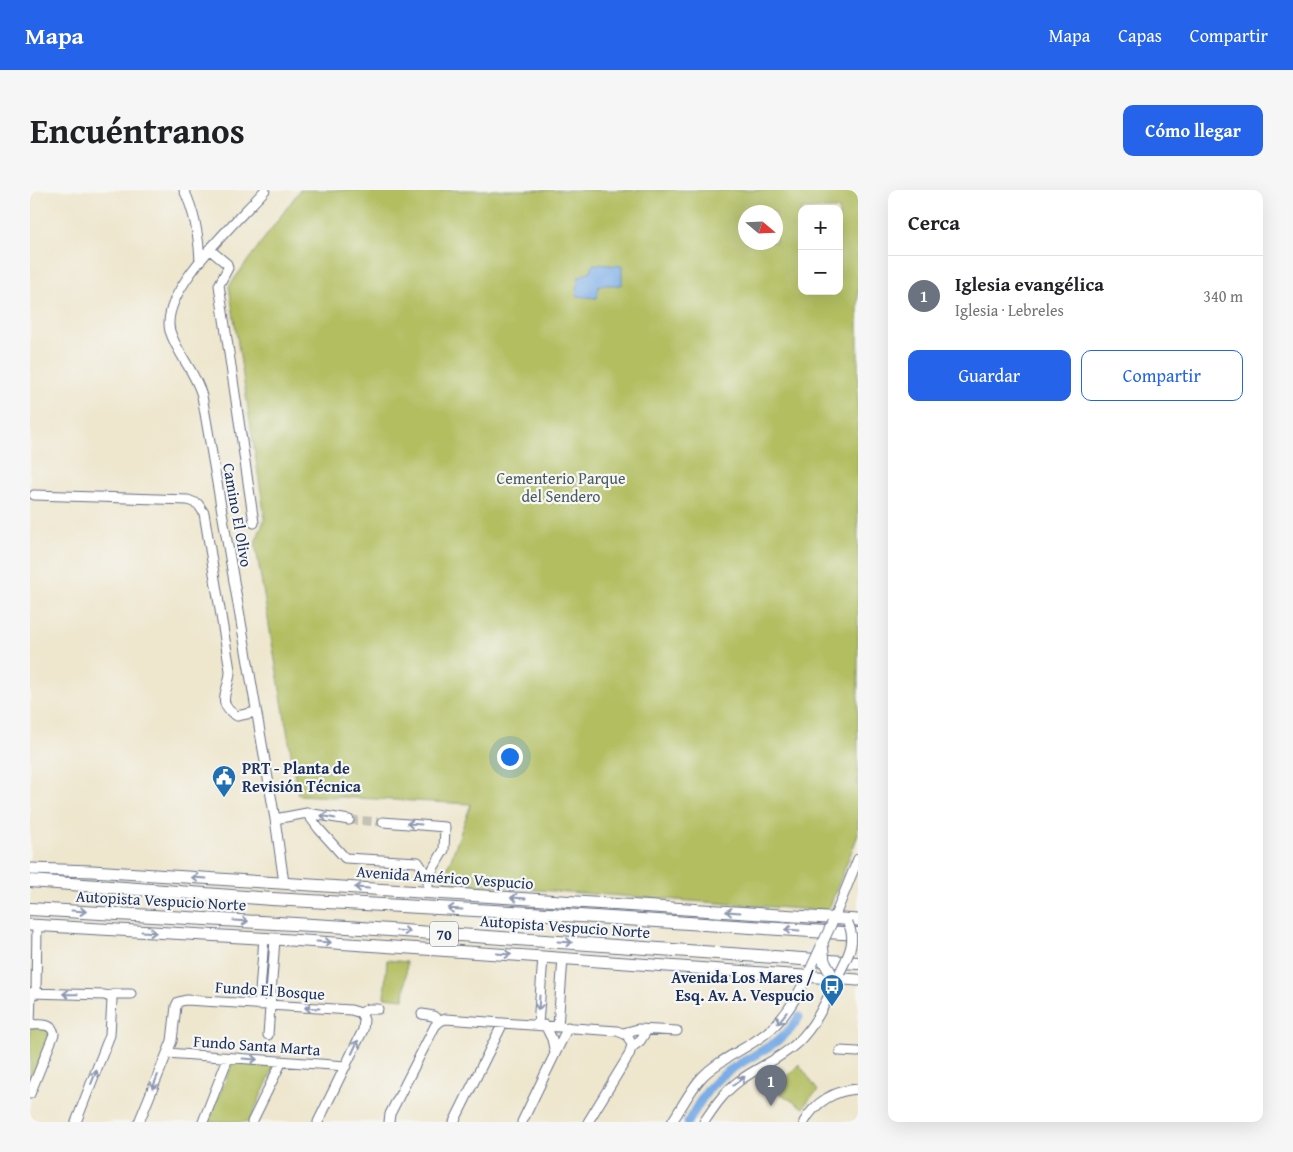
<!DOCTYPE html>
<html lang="es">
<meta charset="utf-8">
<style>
:root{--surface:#fff;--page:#f6f6f6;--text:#202124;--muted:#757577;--line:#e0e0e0;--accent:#2563eb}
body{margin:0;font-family:"Gentium Book Plus",serif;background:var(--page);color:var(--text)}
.controls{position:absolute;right:15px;top:15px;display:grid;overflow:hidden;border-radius:10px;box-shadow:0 5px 20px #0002}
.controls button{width:45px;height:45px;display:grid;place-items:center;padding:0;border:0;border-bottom:1px solid var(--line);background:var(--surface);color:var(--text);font:25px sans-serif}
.compass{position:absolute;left:708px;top:15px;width:45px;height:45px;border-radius:50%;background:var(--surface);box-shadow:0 5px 20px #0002;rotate:109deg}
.you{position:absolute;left:479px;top:566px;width:18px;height:18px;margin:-12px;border:4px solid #fff;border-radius:50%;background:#1a73e8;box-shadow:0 0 0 8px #1a73e833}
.badge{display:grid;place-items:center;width:32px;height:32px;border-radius:50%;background:var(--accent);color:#fff;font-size:16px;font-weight:700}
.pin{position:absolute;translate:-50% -41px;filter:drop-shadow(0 1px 2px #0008)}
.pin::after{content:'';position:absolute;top:26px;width:18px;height:15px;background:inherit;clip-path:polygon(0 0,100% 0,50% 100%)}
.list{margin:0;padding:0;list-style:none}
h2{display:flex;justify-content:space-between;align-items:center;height:65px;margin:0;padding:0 20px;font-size:21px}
h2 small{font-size:16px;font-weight:400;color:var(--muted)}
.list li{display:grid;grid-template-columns:32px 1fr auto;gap:15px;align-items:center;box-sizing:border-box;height:80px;padding:0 20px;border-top:1px solid var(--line)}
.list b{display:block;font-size:19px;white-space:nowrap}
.list p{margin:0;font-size:16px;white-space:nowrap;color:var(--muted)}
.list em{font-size:16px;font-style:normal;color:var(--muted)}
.actions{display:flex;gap:10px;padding:15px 20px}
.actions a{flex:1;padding:11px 0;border:1px solid var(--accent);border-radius:10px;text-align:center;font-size:18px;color:var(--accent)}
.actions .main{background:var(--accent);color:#fff}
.map{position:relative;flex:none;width:828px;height:932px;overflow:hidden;border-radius:10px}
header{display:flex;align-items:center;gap:30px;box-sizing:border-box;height:70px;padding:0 25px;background:var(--accent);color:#fff}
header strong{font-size:24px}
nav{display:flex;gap:28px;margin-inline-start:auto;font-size:18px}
.intro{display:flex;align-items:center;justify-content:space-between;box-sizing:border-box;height:120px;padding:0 30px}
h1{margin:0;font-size:35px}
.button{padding:12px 22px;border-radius:10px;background:var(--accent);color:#fff;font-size:18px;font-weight:700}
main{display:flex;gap:30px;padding:0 30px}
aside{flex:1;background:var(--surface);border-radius:10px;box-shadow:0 5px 20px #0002}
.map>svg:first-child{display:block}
.green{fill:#b2be60;stroke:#66765f;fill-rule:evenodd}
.water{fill:#7bade7;stroke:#4b6ea2}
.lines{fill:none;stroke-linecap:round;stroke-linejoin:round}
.canal{stroke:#7bade7;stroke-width:9}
.minor-tunnel{stroke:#c4c1b7;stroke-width:9;stroke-dasharray:9 4.5;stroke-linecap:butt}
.minor-casing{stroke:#656f85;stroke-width:11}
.major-casing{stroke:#656f85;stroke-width:13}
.highway-casing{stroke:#656f85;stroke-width:14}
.minor{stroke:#fff;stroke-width:9}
.major{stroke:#fff;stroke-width:11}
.highway{stroke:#fff;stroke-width:12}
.minor-bridge-casing{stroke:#656f85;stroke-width:11;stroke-linecap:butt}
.major-bridge-casing{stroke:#656f85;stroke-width:13;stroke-linecap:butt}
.minor-bridge{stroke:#fff;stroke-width:9}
.major-bridge{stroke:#fff;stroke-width:11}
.oneway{stroke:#8d97ae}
.labels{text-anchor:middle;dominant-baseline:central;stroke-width:4.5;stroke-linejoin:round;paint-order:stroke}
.shield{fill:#f6f6f2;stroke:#5d6b8a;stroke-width:1}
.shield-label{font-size:15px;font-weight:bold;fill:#1b2f5e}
.park-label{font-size:16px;fill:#485a5f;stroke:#f6f6f2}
.street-label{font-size:16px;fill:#1b2f5e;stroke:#f6f6f2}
.poi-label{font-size:16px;font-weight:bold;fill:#1b2f5e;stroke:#f6f6f2;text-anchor:start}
</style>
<header>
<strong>Mapa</strong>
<nav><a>Mapa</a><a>Capas</a><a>Compartir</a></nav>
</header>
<div class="intro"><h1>Encuéntranos</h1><a class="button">Cómo llegar</a></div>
<main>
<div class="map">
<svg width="828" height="932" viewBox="0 0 828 932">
<rect width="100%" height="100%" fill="#f6f6f2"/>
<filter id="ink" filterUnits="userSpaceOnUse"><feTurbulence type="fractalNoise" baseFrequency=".02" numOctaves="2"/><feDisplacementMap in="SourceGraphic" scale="10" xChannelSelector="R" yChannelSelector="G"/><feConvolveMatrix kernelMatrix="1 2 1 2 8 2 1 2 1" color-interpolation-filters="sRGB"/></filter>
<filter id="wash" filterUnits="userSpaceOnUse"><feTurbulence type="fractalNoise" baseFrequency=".0096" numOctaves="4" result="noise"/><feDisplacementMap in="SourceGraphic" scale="20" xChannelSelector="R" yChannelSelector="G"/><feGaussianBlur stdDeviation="1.12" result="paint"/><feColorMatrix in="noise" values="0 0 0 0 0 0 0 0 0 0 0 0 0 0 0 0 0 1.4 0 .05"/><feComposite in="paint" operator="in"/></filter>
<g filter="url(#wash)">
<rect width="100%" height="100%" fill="#eee6cd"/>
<!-- green -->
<path class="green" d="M270,0H828V645L798,721L412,693L441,614L268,605L225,353L235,328L199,96ZM772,19H809V101H772ZM716,22H746V52H716Z
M357,770L377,772L374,809L354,807Z
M0,837L21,840L0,898Z
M203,872L245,875L219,932H178Z
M769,874L788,901L780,908L773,918L737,895L756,887Z"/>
<!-- water -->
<path class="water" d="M563,74L592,76V95H569L567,108L546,106L549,87L561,81Z"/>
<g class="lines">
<!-- canal -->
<path class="canal" d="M658,932C666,919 673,904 684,893C710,867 750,860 769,827"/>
</g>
</g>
<g filter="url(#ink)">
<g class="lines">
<!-- minor-tunnel -->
<path class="minor-tunnel" d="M319,630L353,632"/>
<!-- minor casing -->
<g class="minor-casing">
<path id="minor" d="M154,0C165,23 169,46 170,72
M235,0C210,29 129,100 140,141C147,164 166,182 172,206L245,629L254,693
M179,59L197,74L198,78L189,95L224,333
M4,305L158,310L168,314L174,323L200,480C201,498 183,513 207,526L226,522
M277,623L289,639L315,668L388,672L398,687
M245,629L277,623L319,630
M353,632L415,637L414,660L398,687V702
M802,733L828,669
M0,803L75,805L80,807L82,810L80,845L46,932
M6,803L7,735
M77,806L86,804H101
M229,815L234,748
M331,823L338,819H348
M392,824L403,826L410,831
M410,831L416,829L587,841L597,845L602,855L599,865L558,932
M0,835C9,835 22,832 24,844L0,904
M0,835L1,803
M508,835L513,767
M515,835L522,849L525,863
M528,836L533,768
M593,843L608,839L647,841
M238,845L245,749
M601,858L610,851L617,840
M810,861L828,862
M137,863L316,876
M109,932L142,851L146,816L148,812L156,810L321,820L331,823L334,830L333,840L288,932
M173,932L198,868
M222,932L252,871
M359,932L360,924L405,836L410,831
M424,932L473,833
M492,932L538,837
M642,932C652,917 660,900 672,887C689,869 715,860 735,844C756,828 767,806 779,783
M674,932C684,917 694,902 709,891C728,877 750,869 767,853C787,834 797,809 809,784
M774,932C785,912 805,900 828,899"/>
</g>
<!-- major casing -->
<g class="major-casing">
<path id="major" d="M0,679L62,681L828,730
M0,735L245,749L513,767L828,790"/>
</g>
<!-- highway casing -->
<g class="highway-casing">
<path id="highway" d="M0,691L242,709L518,724L828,744
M0,719L317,737L828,773"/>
</g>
<!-- minor -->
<use href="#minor" class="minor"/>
<!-- major -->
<use href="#major" class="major"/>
<!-- highway -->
<use href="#highway" class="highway"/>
<!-- minor-bridge casing -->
<g class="minor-bridge-casing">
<path id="minor-bridge" d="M780,780L802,733
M810,782C818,766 827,751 818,733"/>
</g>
<!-- major-bridge casing -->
<g class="major-bridge-casing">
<path id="major-bridge" d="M792,754L794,771L800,782"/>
</g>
<!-- minor-bridge -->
<use href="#minor-bridge" class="minor-bridge"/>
<!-- major-bridge -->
<use href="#major-bridge" class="major-bridge"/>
</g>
<!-- one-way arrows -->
<defs><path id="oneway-shaft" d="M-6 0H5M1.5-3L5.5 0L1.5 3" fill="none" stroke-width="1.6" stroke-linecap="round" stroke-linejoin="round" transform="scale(1.25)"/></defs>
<g class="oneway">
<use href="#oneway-shaft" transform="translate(298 627) rotate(-169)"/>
<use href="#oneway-shaft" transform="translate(384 634) rotate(-176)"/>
<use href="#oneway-shaft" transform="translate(169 688) rotate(-176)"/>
<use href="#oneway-shaft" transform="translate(332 698) rotate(-176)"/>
<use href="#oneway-shaft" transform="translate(488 708) rotate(-176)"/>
<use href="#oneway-shaft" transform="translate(425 719) rotate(-177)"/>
<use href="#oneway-shaft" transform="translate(49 721) rotate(4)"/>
<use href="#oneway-shaft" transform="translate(703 722) rotate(-176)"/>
<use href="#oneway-shaft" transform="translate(211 731) rotate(3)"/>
<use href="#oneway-shaft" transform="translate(762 740) rotate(-176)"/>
<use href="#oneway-shaft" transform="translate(373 741) rotate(4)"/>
<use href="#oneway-shaft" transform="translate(119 742) rotate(3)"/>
<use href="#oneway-shaft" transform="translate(294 752) rotate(4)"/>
<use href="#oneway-shaft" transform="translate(535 752) rotate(4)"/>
<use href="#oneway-shaft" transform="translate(474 764) rotate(4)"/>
<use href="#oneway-shaft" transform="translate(40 804) rotate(-179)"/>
<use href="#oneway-shaft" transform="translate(509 813) rotate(94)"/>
<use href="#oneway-shaft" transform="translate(282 818) rotate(-177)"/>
<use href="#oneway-shaft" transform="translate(752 828) rotate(129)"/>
<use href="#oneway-shaft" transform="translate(325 857) rotate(-65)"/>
<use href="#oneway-shaft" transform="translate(220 869) rotate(4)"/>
<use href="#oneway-shaft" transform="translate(64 887) rotate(-68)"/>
<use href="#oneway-shaft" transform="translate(709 891) rotate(-37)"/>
<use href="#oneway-shaft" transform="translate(125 892) rotate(112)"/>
</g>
</g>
<!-- icons -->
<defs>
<g id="civic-pin" transform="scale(1.25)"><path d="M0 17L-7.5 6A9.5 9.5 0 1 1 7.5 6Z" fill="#1f6fb2" stroke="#f6f6f2"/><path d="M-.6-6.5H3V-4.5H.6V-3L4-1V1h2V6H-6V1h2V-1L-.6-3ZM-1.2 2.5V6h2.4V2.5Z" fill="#fff"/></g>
<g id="bus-pin" transform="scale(1.25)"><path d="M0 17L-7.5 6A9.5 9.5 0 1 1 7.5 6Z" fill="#1f6fb2" stroke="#f6f6f2"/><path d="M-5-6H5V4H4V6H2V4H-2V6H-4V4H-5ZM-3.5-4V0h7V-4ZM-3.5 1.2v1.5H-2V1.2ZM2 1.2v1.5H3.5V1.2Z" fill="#fff"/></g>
</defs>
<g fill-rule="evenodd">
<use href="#civic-pin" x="194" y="587"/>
<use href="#bus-pin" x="802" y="796"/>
</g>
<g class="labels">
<!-- shield labels -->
<rect class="shield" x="400" y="731.5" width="28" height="25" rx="4"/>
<g class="shield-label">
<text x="414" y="744">70</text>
</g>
<!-- park labels -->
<g class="park-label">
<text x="531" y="288">Cementerio Parque<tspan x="531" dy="18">del Sendero</tspan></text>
</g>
<!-- street labels -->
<g class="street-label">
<text transform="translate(208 325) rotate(80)">Camino El Olivo</text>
<text transform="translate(415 687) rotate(4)">Avenida Américo Vespucio</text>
<text transform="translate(131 710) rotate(3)">Autopista Vespucio Norte</text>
<text transform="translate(535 736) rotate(4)">Autopista Vespucio Norte</text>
<text transform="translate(240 800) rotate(4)">Fundo El Bosque</text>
<text transform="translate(227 855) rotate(4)">Fundo Santa Marta</text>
</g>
<!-- poi labels -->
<g class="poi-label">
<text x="212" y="578">PRT - Planta de<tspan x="212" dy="18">Revisión Técnica</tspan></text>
<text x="784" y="787" text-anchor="end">Avenida Los Mares /<tspan x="784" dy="18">Esq. Av. A. Vespucio</tspan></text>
</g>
</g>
</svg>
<div class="controls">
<button>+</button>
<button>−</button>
</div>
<svg class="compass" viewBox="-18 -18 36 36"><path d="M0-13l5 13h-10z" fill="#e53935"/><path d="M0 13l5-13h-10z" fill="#757577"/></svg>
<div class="you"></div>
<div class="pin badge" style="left:741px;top:916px;background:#6b7280">1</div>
</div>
<aside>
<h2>Cerca<small></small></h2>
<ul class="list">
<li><span class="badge" style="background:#6b7280">1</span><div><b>Iglesia evangélica</b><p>Iglesia · Lebreles</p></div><em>340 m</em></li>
</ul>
<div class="actions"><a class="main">Guardar</a><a>Compartir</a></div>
</aside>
</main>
